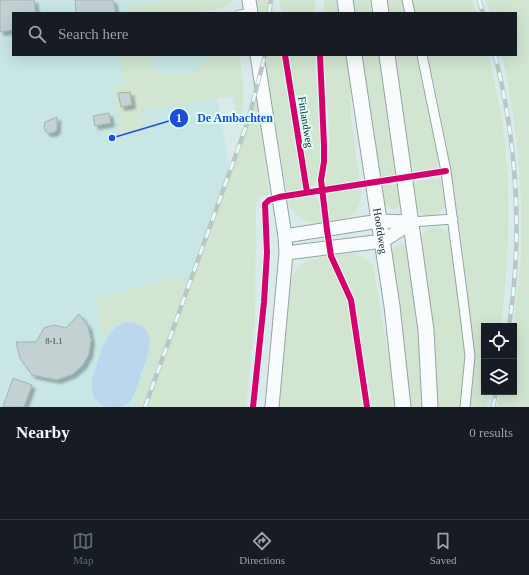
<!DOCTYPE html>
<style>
:root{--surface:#171b24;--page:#20242c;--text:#f1f3f6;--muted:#9ea1a6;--line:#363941;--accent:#5b6a69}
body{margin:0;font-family:"Times New Roman",serif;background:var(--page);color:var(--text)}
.controls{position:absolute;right:12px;bottom:12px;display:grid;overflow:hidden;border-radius:0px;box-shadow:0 4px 16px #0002}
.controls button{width:36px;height:36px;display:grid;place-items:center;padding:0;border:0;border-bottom:1px solid var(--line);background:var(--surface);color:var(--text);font:20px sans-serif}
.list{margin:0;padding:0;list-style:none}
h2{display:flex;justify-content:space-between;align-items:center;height:52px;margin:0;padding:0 16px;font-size:17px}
h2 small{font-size:13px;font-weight:400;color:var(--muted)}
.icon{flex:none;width:22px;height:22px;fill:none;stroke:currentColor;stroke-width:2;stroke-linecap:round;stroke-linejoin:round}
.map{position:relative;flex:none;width:529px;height:407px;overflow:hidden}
.search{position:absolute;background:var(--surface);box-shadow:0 4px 16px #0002;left:12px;right:12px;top:12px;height:44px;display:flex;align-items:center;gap:10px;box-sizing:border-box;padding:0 14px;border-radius:0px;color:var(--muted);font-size:15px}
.sheet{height:112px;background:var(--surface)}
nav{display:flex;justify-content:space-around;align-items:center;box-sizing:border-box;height:56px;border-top:1px solid var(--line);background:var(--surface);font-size:11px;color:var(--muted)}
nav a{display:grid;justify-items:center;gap:2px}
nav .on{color:var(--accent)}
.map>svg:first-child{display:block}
.built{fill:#c7e6e4}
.green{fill:#d1e5d1}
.water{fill:#bbd7ee}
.building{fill:#c3d1d2;stroke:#a5b2b3;filter:url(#shadow)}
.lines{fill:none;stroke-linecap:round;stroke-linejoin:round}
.lane-casing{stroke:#96a4a3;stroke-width:6}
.street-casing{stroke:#96a4a3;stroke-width:11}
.secondary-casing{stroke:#96a4a3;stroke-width:15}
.primary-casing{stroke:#96a4a3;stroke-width:17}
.lane{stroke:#f9fcfc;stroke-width:4.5}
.street{stroke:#f9fcfc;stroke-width:9}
.secondary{stroke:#f9fcfc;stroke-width:13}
.primary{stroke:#f9fcfc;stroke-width:15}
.rail-casing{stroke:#bec3c3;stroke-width:4.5}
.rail{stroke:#defffc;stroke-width:3;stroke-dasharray:9;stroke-linecap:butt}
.cycleway-casing{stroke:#defffc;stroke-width:8}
.cycleway{stroke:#d6006c;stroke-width:6}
.labels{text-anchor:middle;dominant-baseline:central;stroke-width:4;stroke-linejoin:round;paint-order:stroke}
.number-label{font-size:9px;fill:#435050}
.street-label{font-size:11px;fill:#182524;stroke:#defffc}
.leader{fill:none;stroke:#1d4ed8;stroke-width:1.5}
.callout-dot{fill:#1d4ed8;stroke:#defffc;stroke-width:1.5}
.mark-label{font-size:12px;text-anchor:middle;font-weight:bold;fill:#fff}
.callout-label{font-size:12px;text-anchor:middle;font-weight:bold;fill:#1d4ed8;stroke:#defffc;stroke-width:4;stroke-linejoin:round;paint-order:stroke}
</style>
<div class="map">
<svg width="529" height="407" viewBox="0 0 529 407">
<defs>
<filter id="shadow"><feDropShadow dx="3.5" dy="3.5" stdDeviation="1" flood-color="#0004"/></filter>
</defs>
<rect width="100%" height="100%" fill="#d8eae9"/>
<!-- built -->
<path class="built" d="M0,0H200L202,13H13V55H210L238,220L218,407H0Z"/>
<!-- green -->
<path class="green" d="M168,0H234C219,18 152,13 129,13L128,7Z
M254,0H268L272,4L274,13H256Z
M279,0H315V13H282Z
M324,0H338L340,13H324Z
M352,0H369L372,13H354Z
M385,0H401L405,13H387Z
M409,0H472L476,13H413Z
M486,0H529V407H497L501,392H514C514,370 513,347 514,326C515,299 521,273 521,247C523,182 516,118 502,55H516V13H490Z
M119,55H145C158,83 195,82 208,55H239C243,79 247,100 238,123L233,96L141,111L143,130L120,135L113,87L125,84Z
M263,55H281L302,187L300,190L287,192Z
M289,55H315L321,161L317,180L312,188L309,185Z
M324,55H347L350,74L351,119L360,182L325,187L330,142Z
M360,55H379L399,176L380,179Z
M393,55H417L439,165L433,172L411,175Z
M426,55H488C495,85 502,114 505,144C511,205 508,266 501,326H484V392H490L486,407H470C476,348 468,290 460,231C452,172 442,113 426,55Z
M257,92L269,194L259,197L256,205L255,317L246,407H145L247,127Z
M441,178L445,205C442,211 438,215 431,215C413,218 414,195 412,182Z
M400,184L401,203L395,209H391L385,205L381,186Z
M361,189C362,213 351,218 330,224L326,194Z
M313,196L319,202L322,224C306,224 291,215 288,199Z
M436,227L442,229L449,234L459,295L466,364L462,407H435L431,316L421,240C423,230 427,228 436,227Z
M402,244L406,245L410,249L420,341L422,407H410L401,316L392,252L394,247Z
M346,252C357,254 367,258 373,267L397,407H372L353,292L339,268L335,255Z
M327,256C331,270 340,281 345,295C355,326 358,373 362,407H277L291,280C298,263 310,259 327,256Z
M173,278L187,283L141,407H135C136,404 135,401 136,398C138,382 152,364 153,348C153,329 132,312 114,325C109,329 107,335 105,341L95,300Z"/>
<!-- water -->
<path class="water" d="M129,322C162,327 147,356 140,377C137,386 135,397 127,404C122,407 118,407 112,407C96,407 90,394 92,380C99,360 104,325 129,322Z"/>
<!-- building -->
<path class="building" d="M0,0H34L36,13H13V30L0,32Z
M75,0H113L116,13H76Z
M130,92L132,105L121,107L118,93Z
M109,113L111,123L95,126L93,116Z
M57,117V130L53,133H47L44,128L45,122Z
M79,314L88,326L91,340L89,354L83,365L73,374L57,380L32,375L20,358L16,342H36L44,328L54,325L66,328Z
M13,378L32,385L24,407H3Z"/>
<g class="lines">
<!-- lane casing -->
<g class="lane-casing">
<path id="lane" d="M238,13L249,11"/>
</g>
<!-- street casing -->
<g class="street-casing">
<path id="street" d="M407,0L410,13
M422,55L446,171L463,299L470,356L465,407
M412,222L453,219"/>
</g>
<!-- secondary casing -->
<g class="secondary-casing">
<path id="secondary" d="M249,0L251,13
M257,55L285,236L286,253L272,407
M285,236L379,221L412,222
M286,253L383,241L412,222"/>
</g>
<!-- primary casing -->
<g class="primary-casing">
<g id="primary">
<path d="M345,0L347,13"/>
<path d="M379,0L381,13"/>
<path id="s1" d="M354,55L392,306L403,407"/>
<path d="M387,55L426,330L430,407"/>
</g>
</g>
<!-- lane -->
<use href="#lane" class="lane"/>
<!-- street -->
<use href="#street" class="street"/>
<!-- secondary -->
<use href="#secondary" class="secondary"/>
<!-- primary -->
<use href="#primary" class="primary"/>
<!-- rail casing -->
<g class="rail-casing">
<path id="rail" d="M479,0L483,13
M269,13L271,0
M495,55C517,142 523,237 509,326
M145,407L248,121L265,55
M493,407L496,392"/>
</g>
<!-- rail -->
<use href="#rail" class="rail"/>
<!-- cycleway casing -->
<g class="cycleway-casing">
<path id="cycleway" d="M285,55L307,192
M320,55L324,145V162L321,180L327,230L331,256L351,300L367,407
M253,407L264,302L267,253L265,204L269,200L279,197L446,171"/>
</g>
<!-- cycleway -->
<use href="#cycleway" class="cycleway"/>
</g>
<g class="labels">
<!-- number labels -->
<g class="number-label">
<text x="54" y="341">8-L1</text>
</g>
<!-- street labels -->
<g class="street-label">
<text transform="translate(306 122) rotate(81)">Finlandweg</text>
<text stroke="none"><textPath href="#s1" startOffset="178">Hoofdweg</textPath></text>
</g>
</g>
<!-- callouts -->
<path class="leader" d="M112 138L179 118"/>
<g class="callout-dot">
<circle cx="112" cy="138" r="4"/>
<circle cx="179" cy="118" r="10"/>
</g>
<g class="mark-label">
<text x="179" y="122">1</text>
</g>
<g class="callout-label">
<text x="235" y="122">De Ambachten</text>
</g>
</svg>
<div class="controls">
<button><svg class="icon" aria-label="locate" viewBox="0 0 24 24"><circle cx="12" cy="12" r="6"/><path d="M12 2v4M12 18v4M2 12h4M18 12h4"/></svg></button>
<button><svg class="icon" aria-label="layers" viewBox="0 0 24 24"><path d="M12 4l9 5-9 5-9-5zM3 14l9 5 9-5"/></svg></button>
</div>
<div class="search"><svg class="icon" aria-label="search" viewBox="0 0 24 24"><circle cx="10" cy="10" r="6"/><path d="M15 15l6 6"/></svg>Search here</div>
</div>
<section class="sheet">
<h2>Nearby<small>0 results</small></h2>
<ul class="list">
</ul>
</section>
<nav>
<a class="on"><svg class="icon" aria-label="map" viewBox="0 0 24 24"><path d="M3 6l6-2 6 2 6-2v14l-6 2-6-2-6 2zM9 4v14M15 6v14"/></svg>Map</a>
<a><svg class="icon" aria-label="directions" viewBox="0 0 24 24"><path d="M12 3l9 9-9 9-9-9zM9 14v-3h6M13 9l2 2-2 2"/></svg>Directions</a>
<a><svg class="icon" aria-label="saved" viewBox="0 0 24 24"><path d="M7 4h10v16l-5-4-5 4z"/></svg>Saved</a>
</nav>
